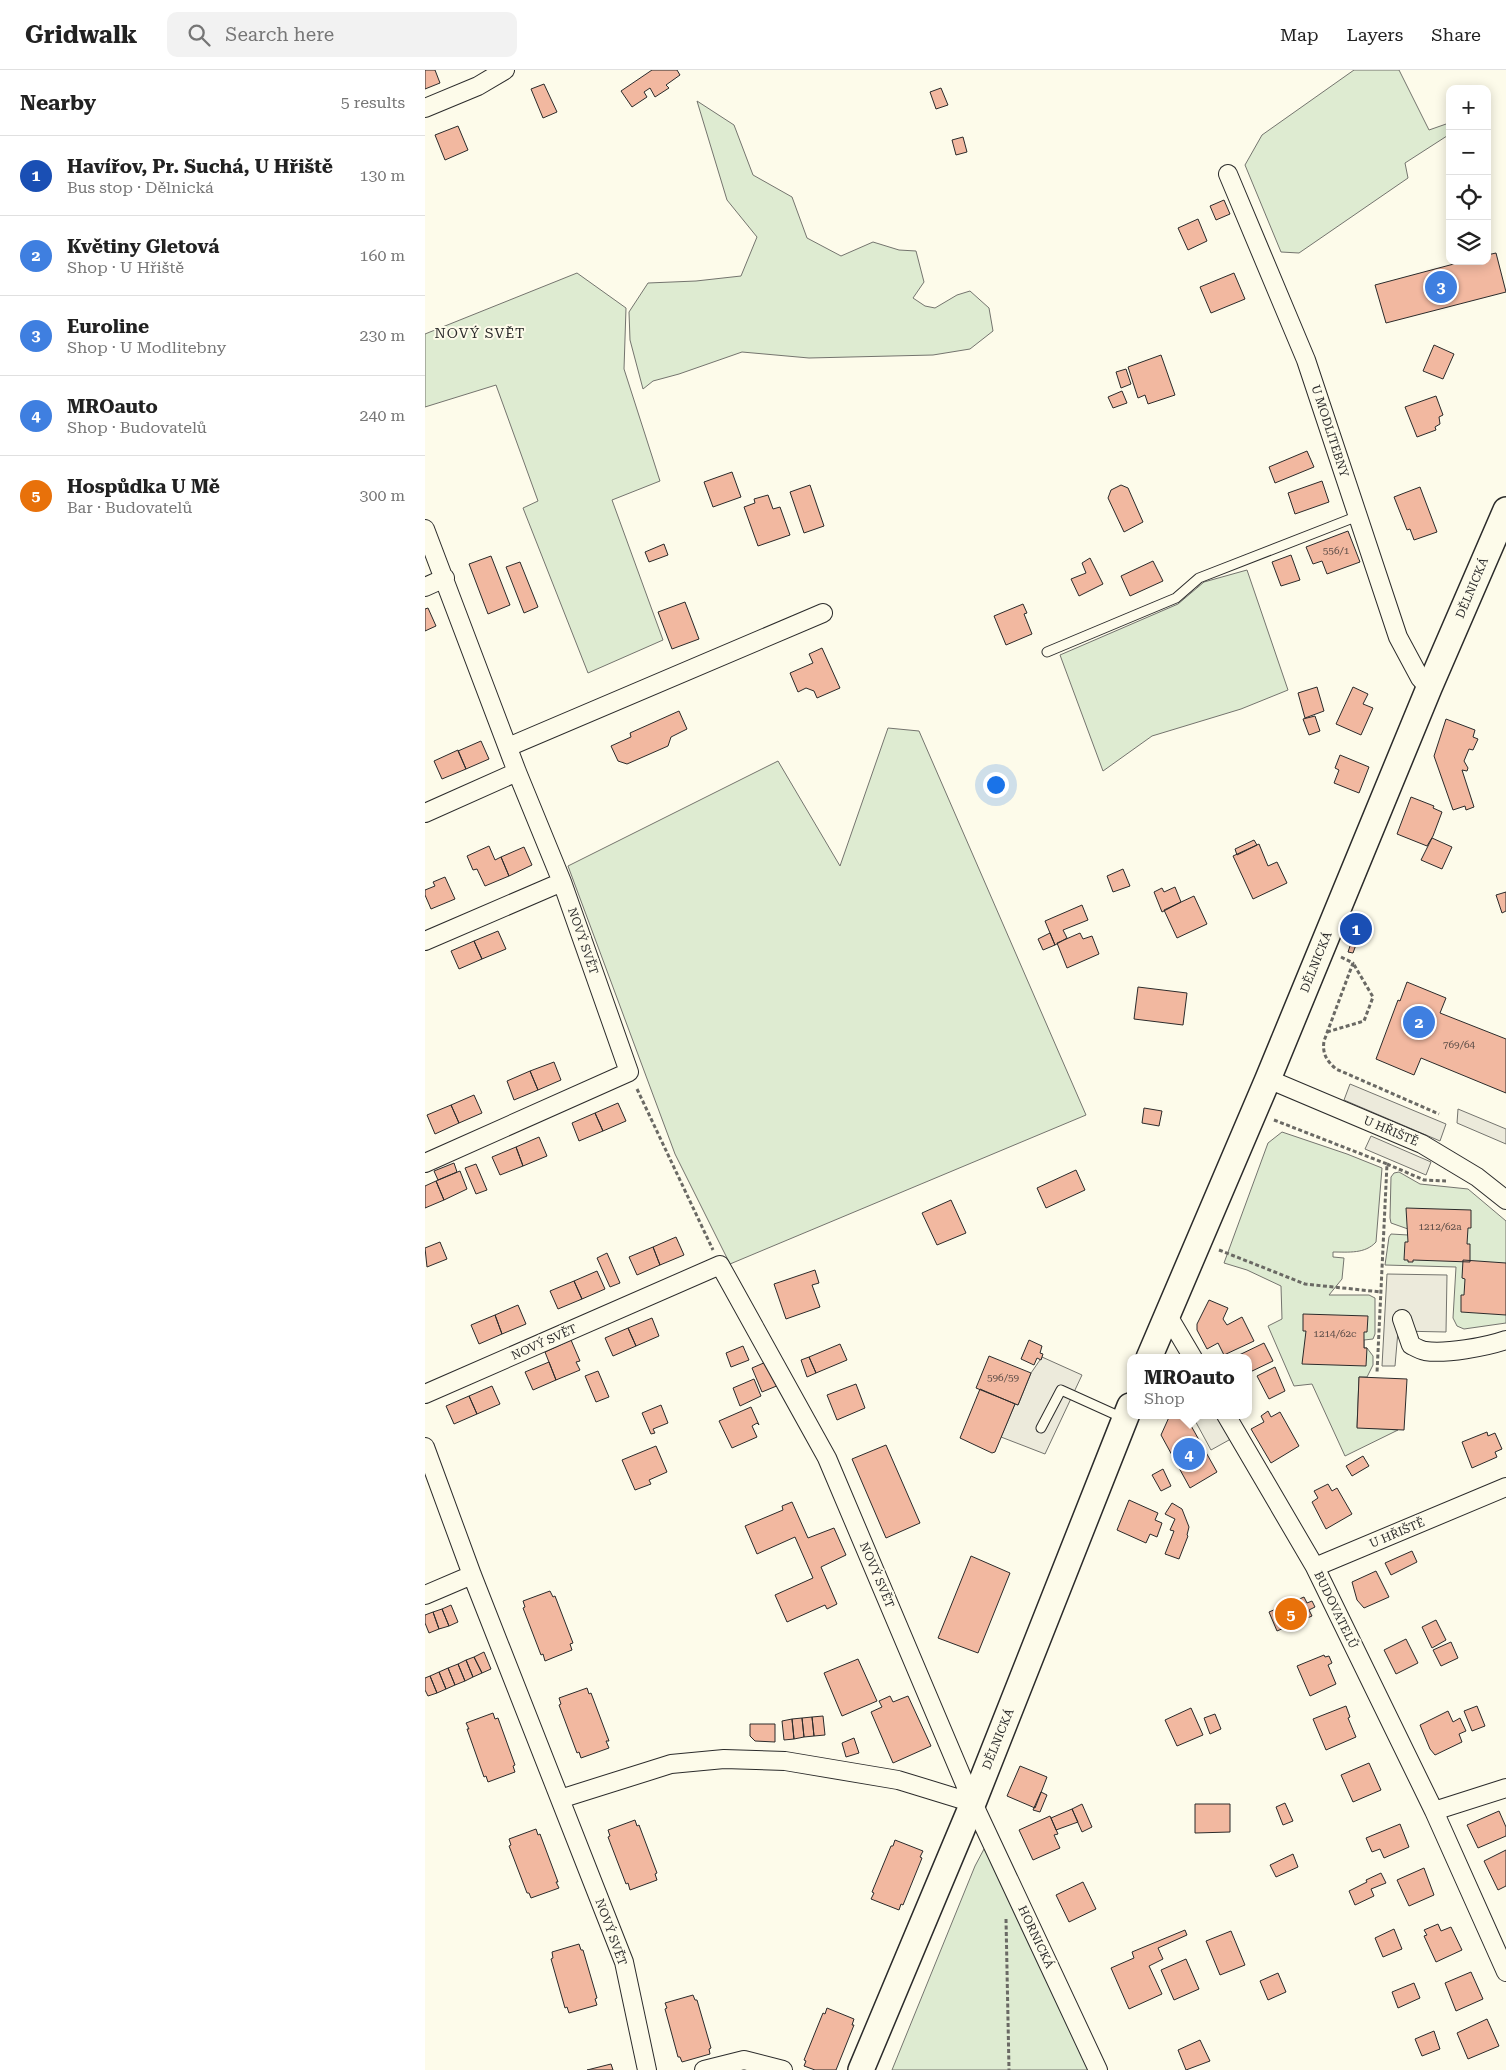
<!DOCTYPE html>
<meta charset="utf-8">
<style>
:root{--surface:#fff;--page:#f2f2f2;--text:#222;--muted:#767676;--line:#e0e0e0;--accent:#0f766e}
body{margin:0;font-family:"Roboto Serif",serif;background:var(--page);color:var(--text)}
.controls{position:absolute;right:15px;top:15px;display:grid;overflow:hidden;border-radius:10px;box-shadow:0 2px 12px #0003}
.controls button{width:45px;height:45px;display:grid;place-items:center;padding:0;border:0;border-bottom:1px solid var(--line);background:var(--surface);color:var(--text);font:25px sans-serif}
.you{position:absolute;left:570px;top:714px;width:18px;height:18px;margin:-12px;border:4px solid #fff;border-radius:50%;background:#1a73e8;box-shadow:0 0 0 8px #1a73e833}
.badge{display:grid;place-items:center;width:32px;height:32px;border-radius:50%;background:var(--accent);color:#fff;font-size:16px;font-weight:700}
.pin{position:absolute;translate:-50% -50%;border:2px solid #fff;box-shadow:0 1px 5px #0006}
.popup{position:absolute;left:702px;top:1284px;width:125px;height:65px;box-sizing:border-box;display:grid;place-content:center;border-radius:10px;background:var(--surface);filter:drop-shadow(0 1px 4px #0005);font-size:16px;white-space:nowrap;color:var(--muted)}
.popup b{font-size:19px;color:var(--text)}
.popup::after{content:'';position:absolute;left:50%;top:100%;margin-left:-10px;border:10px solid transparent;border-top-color:var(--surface)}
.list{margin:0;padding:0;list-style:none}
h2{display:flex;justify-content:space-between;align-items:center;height:65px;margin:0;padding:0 20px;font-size:21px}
h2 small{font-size:16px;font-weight:400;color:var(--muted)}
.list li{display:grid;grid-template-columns:32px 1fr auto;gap:15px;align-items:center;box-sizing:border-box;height:80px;padding:0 20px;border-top:1px solid var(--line)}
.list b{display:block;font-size:19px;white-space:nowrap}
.list p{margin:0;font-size:16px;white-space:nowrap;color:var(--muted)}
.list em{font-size:16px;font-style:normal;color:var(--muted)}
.icon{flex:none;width:28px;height:28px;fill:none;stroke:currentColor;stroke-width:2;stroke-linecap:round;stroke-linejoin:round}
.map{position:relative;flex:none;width:1081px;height:2000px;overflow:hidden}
header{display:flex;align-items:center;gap:30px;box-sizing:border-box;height:70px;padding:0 25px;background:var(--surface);border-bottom:1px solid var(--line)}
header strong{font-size:24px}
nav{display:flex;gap:28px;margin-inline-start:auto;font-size:18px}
.search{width:350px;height:45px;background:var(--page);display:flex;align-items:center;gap:12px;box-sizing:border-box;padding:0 18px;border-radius:10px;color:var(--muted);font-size:19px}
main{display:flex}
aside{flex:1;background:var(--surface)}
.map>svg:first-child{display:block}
.green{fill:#deebd1;stroke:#74746e}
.parking{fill:#eceadb;stroke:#74746e}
.building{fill:#f2b8a0;stroke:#2b2b2b}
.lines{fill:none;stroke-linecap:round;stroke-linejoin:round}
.lane-casing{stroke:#2b2b2b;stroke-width:11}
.street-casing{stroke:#2b2b2b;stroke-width:20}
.secondary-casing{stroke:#2b2b2b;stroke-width:28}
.path{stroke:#6a6964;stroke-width:3;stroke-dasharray:4 2.5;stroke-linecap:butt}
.lane{stroke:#fdfbea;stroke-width:9}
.street{stroke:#fdfbea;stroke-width:18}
.secondary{stroke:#fdfbea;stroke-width:25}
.labels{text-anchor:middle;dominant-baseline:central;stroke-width:4;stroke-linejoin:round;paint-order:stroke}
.number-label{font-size:10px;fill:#5d4e48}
.street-label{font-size:12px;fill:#2b2b2b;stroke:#fdfbea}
.neighbourhood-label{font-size:14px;letter-spacing:1px;fill:#2b2b2b;stroke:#fdfbea}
</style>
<header>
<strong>Gridwalk</strong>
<div class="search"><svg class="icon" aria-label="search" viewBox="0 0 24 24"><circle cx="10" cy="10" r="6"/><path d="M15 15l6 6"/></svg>Search here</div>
<nav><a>Map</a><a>Layers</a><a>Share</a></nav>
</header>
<main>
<aside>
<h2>Nearby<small>5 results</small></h2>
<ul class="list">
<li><span class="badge" style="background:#1a4fb4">1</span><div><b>Havířov, Pr. Suchá, U Hřiště</b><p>Bus stop · Dělnická</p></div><em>130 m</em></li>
<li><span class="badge" style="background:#3f7fe0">2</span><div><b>Květiny Gletová</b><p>Shop · U Hřiště</p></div><em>160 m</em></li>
<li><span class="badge" style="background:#3f7fe0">3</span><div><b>Euroline</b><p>Shop · U Modlitebny</p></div><em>230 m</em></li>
<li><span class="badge" style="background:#3f7fe0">4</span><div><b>MROauto</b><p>Shop · Budovatelů</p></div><em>240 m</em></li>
<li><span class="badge" style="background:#e8710a">5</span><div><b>Hospůdka U Mě</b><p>Bar · Budovatelů</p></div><em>300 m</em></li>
</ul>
</aside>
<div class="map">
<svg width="1081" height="2000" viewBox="0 0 1081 2000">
<rect width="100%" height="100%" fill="#fdfbea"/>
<!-- green -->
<path class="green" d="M929,0H974L1004,60L1024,53L1025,64L980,93L983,108L874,183L856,182L820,95L837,65Z
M272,31L309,55L328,105L367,127L382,168L416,186L448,172L474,180L491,181L499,212L488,228L500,236L510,238L532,225L545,221L564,238L568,261L545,279L508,285L384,288L317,282L254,304L228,311L218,319L205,270L204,242L223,213L271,211L316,206L332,167L302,130Z
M152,203L201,238L199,299L235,411L187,430L238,570L163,603L98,438L113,431L71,315L0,337V264Z
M822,500L863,620L816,639L727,666L678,701L635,585L753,534L779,512Z
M463,658L494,661L661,1045L305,1194L250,1084L143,796L353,691L415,796Z
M857,1062L922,1084L957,1098L951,1172C940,1184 924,1182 908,1182V1187L919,1188L917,1209L904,1225H944L950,1228V1264L948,1269L939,1270V1278H942L948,1286V1295L942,1307H934L932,1357L973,1360L920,1386L887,1314L869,1316L843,1256L857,1249L856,1216L822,1200L799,1193L843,1073Z
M974,1102L995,1114L1043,1119L1081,1151V1253L1039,1259L1032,1256L1028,1248L1031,1197L960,1195L964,1167L966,1164L983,1165V1159L966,1153L965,1148L966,1107L969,1103Z
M559,1779L563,1782L666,2000H467L550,1796Z"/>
<!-- parking -->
<path class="parking" d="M925,1014L1021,1054L1015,1071L919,1030Z
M1033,1039L1081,1059V1074L1032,1053Z
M946,1066L1006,1092L1001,1105L940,1079Z
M962,1204L1022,1205L1021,1262L973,1261L970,1296H957Z
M617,1287L657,1305L620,1384L576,1367L590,1334L593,1335L606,1303Z
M767,1345H801L813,1365L786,1380Z"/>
<!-- building -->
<path class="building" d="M0,0H10L15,13L0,19Z
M227,0H252L255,5L241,15L244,18L230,27L225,18L219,22L222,27L207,37L196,21Z
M119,14L132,42L118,48L106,19Z
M516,18L523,35L511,39L505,22Z
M33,56L43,80L20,90L10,65Z
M538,67L542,82L531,85L527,70Z
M799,130L805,144L791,150L785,136Z
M773,149L782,171L763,180L753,158Z
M1071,183L1081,222L961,253L950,215L1040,191H1062V185Z
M809,203L820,229L786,243L775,217Z
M1009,275L1029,284L1018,309L998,301Z
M736,285L750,325L723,334L720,325L713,328L703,297Z
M701,299L706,314L696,318L691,302Z
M697,321L702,333L688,338L683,327Z
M1011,326L1018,345L1014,347L1015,354L1010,357L1011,360L992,367L980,337Z
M882,381L889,397L850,413L844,397Z
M307,402L316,427L288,437L279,412Z
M897,411L904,432L870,444L863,423Z
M385,415L399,456L379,463L365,422Z
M696,415L703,418L718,452L699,462L683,428L686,420Z
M995,417L1012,462L989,470L985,459L982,460L969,427Z
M343,425L348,439L355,437L365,465L333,476L319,437L330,433L329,429Z
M923,461L935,492L902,504L897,491L888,494L881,477Z
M239,474L243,485L224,492L220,482Z
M866,485L875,510L856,516L847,492Z
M66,486L85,535L63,544L44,494Z
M665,488L678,514L654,526L646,509L661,503L657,493Z
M728,491L738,511L705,526L696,506Z
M95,492L113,537L99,543L81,497Z
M260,532L274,569L247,579L233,542Z
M598,534L602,543L599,544L607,564L581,575L569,546Z
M3,538L11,556L0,561V539Z
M397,578L415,618L392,628L389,621L381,618L373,622L365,603L388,593L384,584Z
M892,617L899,641L880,648L873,623Z
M928,617L943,624L938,634L948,638L936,665L911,654Z
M254,641L262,659L246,667L243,676L202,694L193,691L186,676L206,667L205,663Z
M890,646L895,661L884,665L878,649Z
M1021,649L1050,660L1048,667L1053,669L1048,680L1044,679L1039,691L1043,698L1042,701L1037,700L1049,737L1041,740L1040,736L1028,740L1009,686Z
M56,671L64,689L41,699L33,681Z
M33,680L41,699L17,709L9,691Z
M915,685L944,697L934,723L909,713L914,700L910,698Z
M986,727L1009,736L1008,738L1017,742L1008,766L1002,776L972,764Z
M1007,768L1027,777L1017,799L996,790Z
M829,770L832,775L812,785L810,779Z
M834,774L843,796L852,792L862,813L828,829L808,786Z
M64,776L70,790L76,787L84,806L60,816L52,799L48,800L42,786Z
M99,777L107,795L84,806L76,787Z
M698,799L705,816L688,822L682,806Z
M20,807L30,829L6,839L0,825V820L10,816L8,812Z
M750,817L756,832L737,842L729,822L737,818L739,822Z
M1081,822V841L1077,843L1071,825Z
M769,826L782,854L752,868L739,840Z
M657,835L663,850L638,860L642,868L630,875L620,851Z
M73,861L81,879L57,889L49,871Z
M625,863L630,875L618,880L613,869Z
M655,863L658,869L667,866L674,884L642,898L632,873Z
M927,870L932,872L928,883L923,882Z
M49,871L57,889L34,899L26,881Z
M982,912L1021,928L1015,943L1081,969V1023L996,988L989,1005L951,989L973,930L975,931Z
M713,917L762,923L758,955L709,949Z
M129,992L136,1010L113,1020L105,1001Z
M105,1001L113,1020L89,1030L82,1011Z
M49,1025L57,1043L34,1053L26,1035Z
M193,1033L201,1051L178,1061L170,1043Z
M26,1035L34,1053L10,1064L2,1045Z
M719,1038L737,1041L734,1056L717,1053Z
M170,1043L178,1061L154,1071L147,1053Z
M114,1067L122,1086L98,1096L91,1077Z
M91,1077L98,1096L75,1105L67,1087Z
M29,1093L32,1102L13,1110L9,1101Z
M51,1094L62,1120L51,1124L40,1098Z
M651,1100L660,1120L621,1138L612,1118Z
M35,1101L42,1119L19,1130L11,1111Z
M11,1111L19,1130L0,1138V1116Z
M526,1130L541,1163L512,1175L497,1143Z
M981,1138L1046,1140V1158H1043L1042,1174H1045V1192L988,1190V1192H983V1190H979L980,1172H983Z
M251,1167L259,1185L235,1195L228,1177Z
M15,1172L22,1189L2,1197L0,1178Z
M228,1177L235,1195L212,1205L204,1187Z
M182,1183L195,1213L185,1217L172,1188Z
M1038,1190L1081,1193V1245L1036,1242V1225H1039L1040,1209L1037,1208Z
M390,1200L394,1213L387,1215L395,1237L361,1249L349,1214Z
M172,1201L180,1219L157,1229L149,1211Z
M149,1211L157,1229L133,1239L125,1221Z
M784,1230L803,1238L798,1249L802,1255L817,1247L829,1271L799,1285L793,1273L782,1279L772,1260V1254Z
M93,1235L101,1254L77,1264L70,1245Z
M878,1244L943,1246L942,1262H939V1278H942L941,1296L877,1294L881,1261H878Z
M70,1245L77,1264L54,1274L46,1255Z
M227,1248L234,1266L211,1276L203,1258Z
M203,1258L211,1276L188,1286L180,1268Z
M146,1270L155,1291L151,1292L155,1300L131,1310L120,1282Z
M604,1270L617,1276L615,1283L618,1284L616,1290L612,1288L609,1295L596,1289Z
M839,1273L848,1291L823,1303V1288H813L812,1286Z
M415,1274L422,1290L391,1303L384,1287Z
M318,1276L324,1290L306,1297L301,1283Z
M564,1286L606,1303L593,1335L551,1318Z
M384,1287L391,1303L382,1307L376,1290Z
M124,1292L131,1310L108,1320L100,1302Z
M341,1292L354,1315L337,1322L327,1298Z
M850,1297L860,1321L844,1329L832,1306Z
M173,1301L184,1327L171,1332L160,1306Z
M934,1307L982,1309L979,1360L932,1358Z
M329,1309L336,1326L315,1336L308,1318Z
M431,1314L440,1338L412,1350L402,1325Z
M67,1316L75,1334L52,1344L44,1326Z
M555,1319L590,1334L570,1382L567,1383L535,1368Z
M44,1326L52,1344L29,1354L21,1336Z
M236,1335L243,1353L228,1359L230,1363L226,1364L217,1343Z
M326,1337L334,1355L332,1353L327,1356L332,1367L307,1378L294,1351Z
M843,1341L846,1347L855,1342L874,1376L846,1393L826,1359L839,1352L836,1346Z
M745,1345H760L792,1402L765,1418L736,1365Z
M1062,1362L1063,1366L1070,1363L1077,1379L1070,1382L1072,1387L1047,1398L1037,1372Z
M461,1375L495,1453L461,1468L427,1389Z
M231,1376L242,1402L224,1410L226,1414L210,1420L197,1390Z
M938,1386L944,1396L927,1406L921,1396Z
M738,1399L746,1416L736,1421L727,1405Z
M903,1414L907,1421L912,1418L927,1444L901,1459L887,1432L893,1428L889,1421Z
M704,1430L733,1443L730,1450L737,1453L732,1467L725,1464L721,1473L692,1460Z
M367,1432L383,1468L409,1458L421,1485L396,1497L412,1534L402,1539L400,1535L362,1552L350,1525L388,1508L370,1467L332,1484L320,1456L358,1440L357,1436Z
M747,1433L757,1439L764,1457L762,1465L763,1466L754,1489L740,1484L749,1461L745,1460L750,1449L740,1444Z
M987,1481L992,1492L966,1505L960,1493Z
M546,1486L585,1503L553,1583L513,1568Z
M951,1501L964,1527L939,1538L932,1530L927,1512Z
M125,1521L128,1527L130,1526L148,1573L145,1574L147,1580L120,1591L118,1584L116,1585L98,1538L100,1537L98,1531Z
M879,1527L882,1533L887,1531L890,1537L884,1540L887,1546L852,1561L844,1542Z
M26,1535L33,1552L24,1556L17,1539Z
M17,1539L24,1556L14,1559L8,1542Z
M8,1542L14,1559L4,1563L0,1553V1545Z
M1011,1550L1021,1570L1007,1578L997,1557Z
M981,1569L993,1593L971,1604L959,1580Z
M1026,1572L1033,1588L1016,1596L1008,1580Z
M59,1582L66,1599L57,1603L49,1587Z
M899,1585L900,1587L904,1586L907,1593L903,1595L911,1614L885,1626L872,1596Z
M49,1587L57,1603L48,1607L41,1590Z
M433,1589L452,1631L417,1646L399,1603Z
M41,1590L48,1607L40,1611L33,1594Z
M33,1594L40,1611L30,1615L23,1598Z
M23,1598L30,1615L21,1619L14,1602Z
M14,1602L21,1619L12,1623L5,1606Z
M5,1606L12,1623L3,1626L0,1620V1608Z
M162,1618L164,1624L166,1623L184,1671H181L184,1678L156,1688L154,1682L152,1683L134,1635L136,1634L134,1628Z
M465,1626L468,1632L483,1626L506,1676L468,1693L446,1642L457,1637L454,1631Z
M921,1636L925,1647L923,1648L931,1667L901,1680L888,1649Z
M1052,1636L1060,1656L1047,1661L1039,1641Z
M766,1638L778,1665L752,1676L740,1650Z
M1023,1641L1028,1652L1035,1648L1041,1661L1034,1664L1037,1672L1010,1685L1005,1679L995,1655Z
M68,1643L70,1649L73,1648L90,1695L88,1696L90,1702L63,1712L61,1706L59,1707L42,1659H44L41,1653Z
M790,1644L796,1659L785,1664L779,1648Z
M398,1646L400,1665L389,1666L387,1647Z
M387,1647L389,1666L379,1667L377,1648Z
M377,1648L379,1667L369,1669L367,1649Z
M367,1649L369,1669L359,1670L357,1651Z
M325,1654H350V1672L330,1671L325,1666Z
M429,1668L434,1683L421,1687L417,1673Z
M944,1693L956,1720L928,1732L916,1705Z
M595,1696L622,1707L610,1738L582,1726Z
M616,1722L622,1725L615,1742L608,1740Z
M860,1733L868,1751L858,1755L851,1737Z
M657,1734L667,1757L657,1762L647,1739Z
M770,1734H805V1762L770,1763Z
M647,1739L653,1752L631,1760L626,1748Z
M1074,1741L1081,1757V1766L1053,1778L1042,1755Z
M625,1746L633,1764L629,1765L635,1778L608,1790L594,1760Z
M210,1750L212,1756L214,1755L232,1803L230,1804L232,1810L205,1820L203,1813L201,1814L183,1767L185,1766L183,1760Z
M975,1754L984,1777L959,1788L955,1779L947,1782L941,1768Z
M111,1759L113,1765L115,1764L133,1812H131L134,1818L106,1828L104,1823H102L84,1776L86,1775L84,1769Z
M470,1770L498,1781L495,1787L497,1788L478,1835L476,1834L474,1840L446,1829L449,1823L447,1822L466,1776H468Z
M1081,1780V1816L1073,1820L1059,1791Z
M868,1784L873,1797L851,1807L845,1795Z
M999,1798L1009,1825L984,1836L972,1810Z
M956,1803L961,1813L946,1819L949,1826L930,1835L924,1821L942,1812L941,1810Z
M658,1812L671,1839L644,1852L631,1825Z
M1013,1854L1016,1861L1026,1857L1037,1880L1011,1892L999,1866L1002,1865L999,1860Z
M969,1859L977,1879L958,1887L950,1868Z
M760,1860L762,1865L733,1878L738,1889L724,1896L737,1924L704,1939L686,1898L709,1888L707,1882Z
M806,1861L820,1895L795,1905L781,1871Z
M154,1874L156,1880H158L172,1928L170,1929L172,1935L144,1943L142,1937L140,1938L126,1889L128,1888L127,1882Z
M761,1889L774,1919L749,1930L736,1900Z
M1046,1902L1058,1929L1031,1941L1020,1913Z
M853,1903L861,1922L843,1930L835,1911Z
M989,1913L995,1928L973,1938L967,1922Z
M268,1925L270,1930H272L286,1978L284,1979L285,1984L257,1992L255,1987H253L240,1939L242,1938L240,1933Z
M402,1938L429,1949L427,1955H429L411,2000H390L379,1996L381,1991L379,1990L398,1943L400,1944Z
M1062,1949L1074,1976L1043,1989L1032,1963Z
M1009,1961L1015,1979L997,1986L990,1969Z
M775,1970L785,1991L761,2000L753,1980Z
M186,1994L188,2000H162Z"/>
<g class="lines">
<!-- lane casing -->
<g class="lane-casing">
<path id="lane" d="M622,582L751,528L774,508L933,446
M616,1358L636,1320L698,1348"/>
</g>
<!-- street casing -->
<g class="street-casing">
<path id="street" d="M0,38L53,16L80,0
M803,104L881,290L973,567L995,608L1004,618
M0,459L92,702L137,812L204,1002L0,1093
M0,517L20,508
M83,677L398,543
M0,743L92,702
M0,871L137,812
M843,1009L997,1074L1052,1107L1081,1130
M742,1244L768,1288
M977,1249L986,1275C990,1277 995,1280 1000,1281C1021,1284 1061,1277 1081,1270
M0,1324L295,1195L402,1388L548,1733L673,2000
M801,1345L890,1497L1009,1741L1081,1902
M0,1377L47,1505L199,1892L222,2000
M890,1497L1081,1417
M0,1525L47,1505
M135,1729L246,1694L299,1689L360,1691L473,1710L548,1733
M1009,1741L1081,1718
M279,2000L319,1990L358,2000"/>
</g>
<!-- secondary casing -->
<g class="secondary-casing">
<path id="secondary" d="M724,1288L843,1009L1004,618L1081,440
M436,2000L548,1733L705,1336"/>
</g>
<!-- path -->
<path class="path" d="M916,887L928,893L899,971C897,984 902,991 911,999L1014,1044
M902,962L939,951L948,927L928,893
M212,1019L288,1180
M849,1050L962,1094L952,1303
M962,1094L999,1110L1021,1111
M794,1180L880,1214L956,1222
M581,1849L584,2000"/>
<!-- lane -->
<use href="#lane" class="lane"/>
<!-- street -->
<use href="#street" class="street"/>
<!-- secondary -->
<use href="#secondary" class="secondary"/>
</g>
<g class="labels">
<!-- number labels -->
<g class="number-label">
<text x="911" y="480">556/1</text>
<text x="1034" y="974">769/64</text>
<text x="1015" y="1156">1212/62a</text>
<text x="910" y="1263">1214/62c</text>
<text x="578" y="1307">596/59</text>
</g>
<!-- street labels -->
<g class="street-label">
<text transform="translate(905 361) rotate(72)">U MODLITEBNY</text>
<text transform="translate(1047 518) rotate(-67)">DĚLNICKÁ</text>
<text transform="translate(158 871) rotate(71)">NOVÝ SVĚT</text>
<text transform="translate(891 892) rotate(-68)">DĚLNICKÁ</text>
<text transform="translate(966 1061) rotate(23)">U HŘIŠTĚ</text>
<text transform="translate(119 1272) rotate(-24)">NOVÝ SVĚT</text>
<text transform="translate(972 1463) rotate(-23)">U HŘIŠTĚ</text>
<text transform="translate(452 1505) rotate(67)">NOVÝ SVĚT</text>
<text transform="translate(911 1540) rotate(64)">BUDOVATELŮ</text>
<text transform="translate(573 1669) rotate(-68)">DĚLNICKÁ</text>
<text transform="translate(186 1862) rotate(70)">NOVÝ SVĚT</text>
<text transform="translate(611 1867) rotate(65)">HORNICKÁ</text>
</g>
<!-- neighbourhood labels -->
<g class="neighbourhood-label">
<text x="55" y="263">NOVÝ SVĚT</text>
</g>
</g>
</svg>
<div class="controls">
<button>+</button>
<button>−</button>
<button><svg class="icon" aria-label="locate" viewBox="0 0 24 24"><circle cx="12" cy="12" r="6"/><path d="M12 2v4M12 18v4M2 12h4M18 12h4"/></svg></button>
<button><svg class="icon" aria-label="layers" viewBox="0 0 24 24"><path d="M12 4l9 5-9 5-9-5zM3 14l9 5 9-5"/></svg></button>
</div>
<div class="you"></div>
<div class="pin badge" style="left:931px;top:859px;background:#1a4fb4">1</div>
<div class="pin badge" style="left:994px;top:952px;background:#3f7fe0">2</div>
<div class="pin badge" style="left:1016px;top:217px;background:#3f7fe0">3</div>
<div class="pin badge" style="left:764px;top:1384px;background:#3f7fe0">4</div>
<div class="popup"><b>MROauto</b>Shop</div>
<div class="pin badge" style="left:866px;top:1544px;background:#e8710a">5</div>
</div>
</main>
